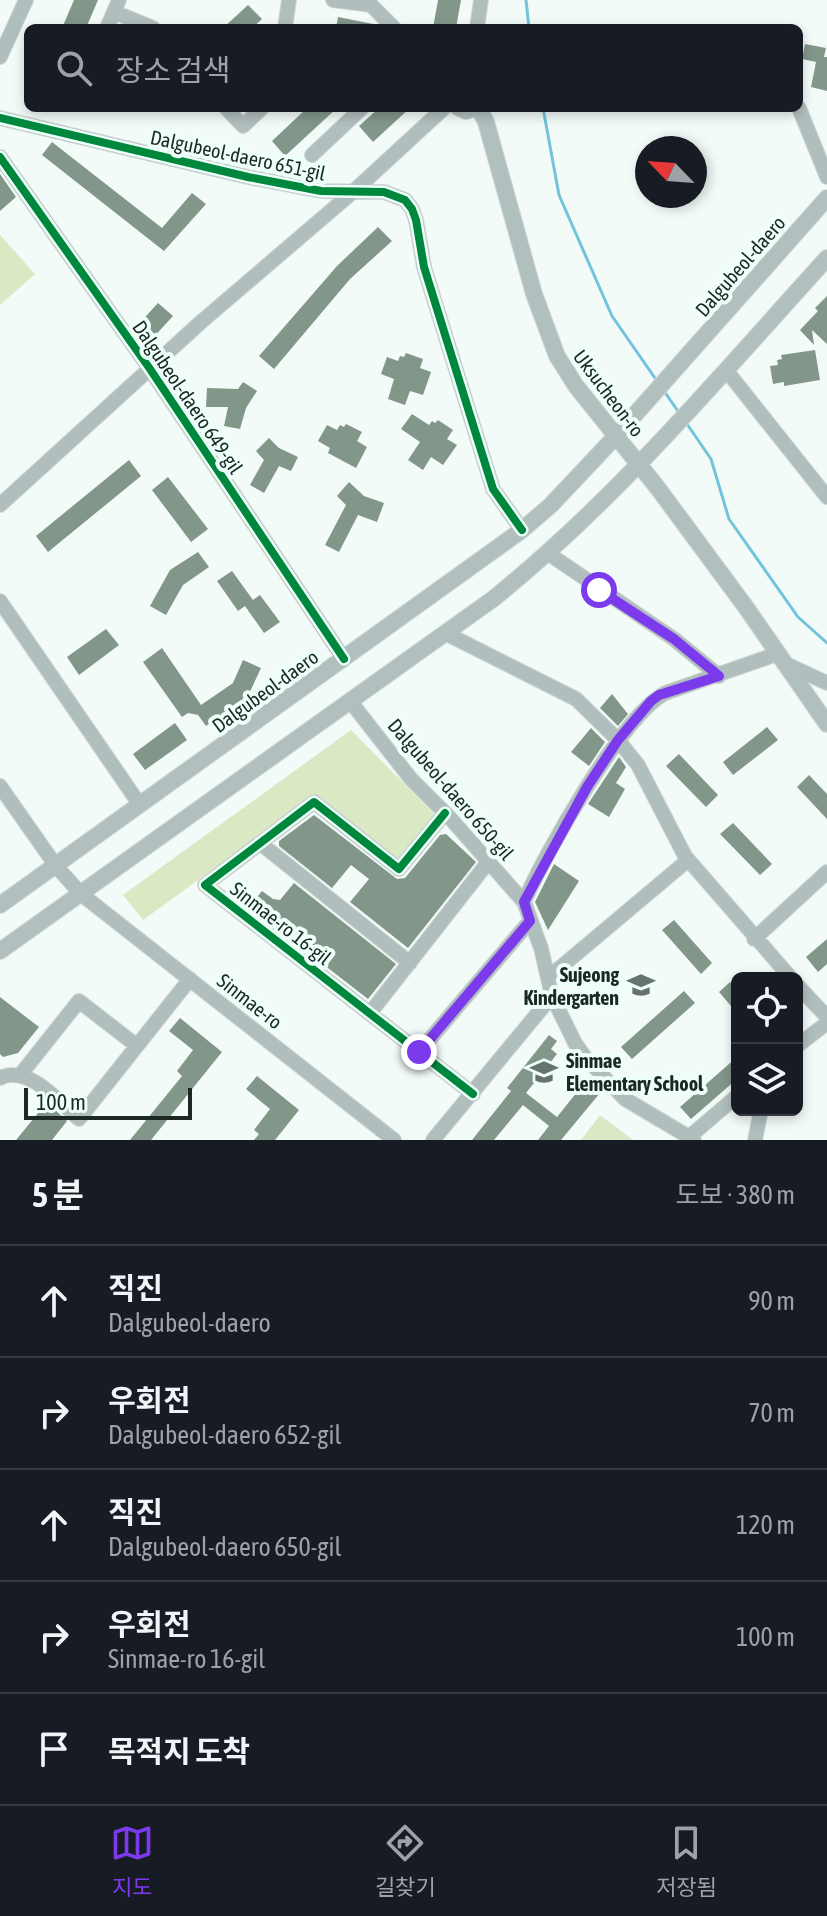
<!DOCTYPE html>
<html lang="ko">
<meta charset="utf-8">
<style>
:root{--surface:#171b24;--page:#20242c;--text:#f1f3f6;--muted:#9ea1a6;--line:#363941;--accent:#7c3aed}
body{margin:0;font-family:"Asap Condensed","Noto Sans KR",sans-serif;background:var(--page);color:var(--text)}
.controls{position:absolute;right:24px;bottom:24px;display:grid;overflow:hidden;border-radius:12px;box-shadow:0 4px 12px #0003}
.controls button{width:72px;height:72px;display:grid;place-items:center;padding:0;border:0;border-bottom:2px solid var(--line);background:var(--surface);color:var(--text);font:40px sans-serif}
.compass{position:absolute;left:635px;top:136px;width:72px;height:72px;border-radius:50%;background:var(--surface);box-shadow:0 4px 12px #0003;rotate:295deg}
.scale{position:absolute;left:24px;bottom:20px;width:168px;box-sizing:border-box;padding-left:8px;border:4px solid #1d2824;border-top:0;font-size:22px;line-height:28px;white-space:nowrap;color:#1d2824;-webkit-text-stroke:6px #eefff9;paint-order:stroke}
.stop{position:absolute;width:24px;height:24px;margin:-18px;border:6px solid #7c3aed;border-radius:50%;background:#fff}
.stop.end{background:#7c3aed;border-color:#fff;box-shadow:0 2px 8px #0008}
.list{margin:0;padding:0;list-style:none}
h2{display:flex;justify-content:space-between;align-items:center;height:104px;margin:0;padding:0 32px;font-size:34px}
h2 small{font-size:26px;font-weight:400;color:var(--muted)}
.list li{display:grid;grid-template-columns:52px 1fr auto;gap:24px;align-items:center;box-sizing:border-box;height:112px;padding:0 32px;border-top:2px solid var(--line)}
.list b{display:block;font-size:30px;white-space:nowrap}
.list p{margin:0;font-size:26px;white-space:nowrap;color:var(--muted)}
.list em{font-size:26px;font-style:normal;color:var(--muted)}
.icon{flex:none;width:44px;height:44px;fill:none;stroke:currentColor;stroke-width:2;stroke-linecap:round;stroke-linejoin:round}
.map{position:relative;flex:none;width:827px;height:1140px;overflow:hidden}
.search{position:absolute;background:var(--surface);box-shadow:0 4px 12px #0003;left:24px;right:24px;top:24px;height:88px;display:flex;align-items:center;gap:20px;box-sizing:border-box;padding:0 28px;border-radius:12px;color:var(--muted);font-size:30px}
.sheet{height:664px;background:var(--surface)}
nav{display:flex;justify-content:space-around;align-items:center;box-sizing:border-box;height:112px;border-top:2px solid var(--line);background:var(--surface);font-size:22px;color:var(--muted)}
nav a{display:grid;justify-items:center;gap:4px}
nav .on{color:var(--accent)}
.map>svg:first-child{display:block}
.green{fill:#dae8c4}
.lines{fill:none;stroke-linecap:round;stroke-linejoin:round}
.stream{stroke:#73c3dd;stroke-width:3}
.building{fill:#83968a}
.minor-casing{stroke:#d1d8d5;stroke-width:16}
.major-casing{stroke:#d1d8d5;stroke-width:18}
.minor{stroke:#b0bebd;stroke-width:14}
.major{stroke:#b1c0bf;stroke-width:16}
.cycleway-casing{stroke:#eefff9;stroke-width:13}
.cycleway{stroke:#00873e;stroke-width:8}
.route{stroke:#7c3aed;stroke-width:10}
.labels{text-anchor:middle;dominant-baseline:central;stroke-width:8;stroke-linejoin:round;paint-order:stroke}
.street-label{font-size:20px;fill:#1d2824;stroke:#eefff9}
.poi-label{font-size:20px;font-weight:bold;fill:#1d2824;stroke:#eefff9;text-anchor:end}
</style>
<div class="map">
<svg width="827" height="1140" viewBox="0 0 827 1140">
<rect width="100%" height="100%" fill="#f2fbf8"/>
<!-- green -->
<path class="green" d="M0,235L35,274L0,305Z
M351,730L434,814L398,858L314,796L143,920L123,895Z
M600,1115L633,1140H581Z"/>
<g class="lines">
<!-- stream -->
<path class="stream" d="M526,0L529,28
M543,108L559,195L612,316L657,381
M664,391L680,414
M687,424L711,459L729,519L798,617L827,643"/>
</g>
<!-- building -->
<path class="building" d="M74,0H98L86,28H62Z
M438,0H461L456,28H433Z
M248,5L262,19L252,28H223Z
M338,17L373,24V28H336Z
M805,44L826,48L824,57H827V91L811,87L816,62L802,59Z
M307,108H337L285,156L272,141Z
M379,108H410L373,142L359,126Z
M52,142L162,228L192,193L206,204L164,251L42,155Z
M0,174L16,197L0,211Z
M378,227L392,241L350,279L274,369L259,356L337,266Z
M827,296V344L812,330L814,345L800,330L818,311L815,308Z
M158,303L173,316L151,340L136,327Z
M815,350L820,380L784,386V382L773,384L770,366L778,365L777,360L782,359L781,355Z
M406,353L423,359L420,368L431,372L423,395L410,391L405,405L388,399L394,379L381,374L387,357L398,361L400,356L404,357Z
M243,382L257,391L246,408L240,429L224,426L228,407H206L207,388L238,389Z
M412,414L429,425L432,421L435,423L438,420L453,430L447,439L457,445L443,465L431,457L423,470L408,460L420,442L401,429Z
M346,424L362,432L357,441L367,447L356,468L328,453L330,448L318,441L327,425L337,430L340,425L344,427Z
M269,438L279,448L298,457L291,471L279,466L264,493L250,485L264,460L256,451Z
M129,460L141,476L48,552L36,536Z
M168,477L208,529L191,542L152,490Z
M349,482L364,496L384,503L377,522L358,515L339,552L325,545L346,505L337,496Z
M198,552L209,567L183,585L166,615L150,606L170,570Z
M232,571L253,600L260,595L280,622L264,633L245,606L238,611L217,581Z
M106,629L119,645L79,675L67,657Z
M162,648L201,705L233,683L243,660L261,668L248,696L206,726L198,715L188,713L182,717L143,662Z
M612,694L628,714L618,726L600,708Z
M175,723L187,740L145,770L133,754Z
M767,727L778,740L733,775L723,762Z
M591,728L605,742L589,766L571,752Z
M679,754L718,795L706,807L666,766Z
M619,757L626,767L616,783L625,789L609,817L588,804Z
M809,775L827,794V819L797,787Z
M314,815L397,879L405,878L440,835L446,834L476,862L408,948L350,902L369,879L351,865L332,888L279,846V841Z
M733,823L772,864L760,875L720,834Z
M554,864L579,881L548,930L535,902Z
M294,883L396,964L368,999L249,907L262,891L273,899L280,900Z
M674,920L712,963L701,974L662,930Z
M827,939V964L818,972L806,957Z
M730,982L737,990V1013L719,992Z
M684,991L695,1003L632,1059L621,1047Z
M0,997L39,1027L18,1053L3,1057L0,1054Z
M180,1018L222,1052L151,1140H130L182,1076L177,1071L193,1050L169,1031Z
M549,1035L557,1041L551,1049L557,1054L526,1093L557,1117L585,1082L600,1093L561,1140H538L549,1126L523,1105L494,1140H472L511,1091L507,1088Z
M737,1057V1079L691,1119L680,1107Z
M257,1076L299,1110L275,1140H254L259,1134L254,1130L270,1109L246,1089Z
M43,1107H52L67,1121L52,1140H16Z"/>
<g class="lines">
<!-- minor casing -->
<g class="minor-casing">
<path id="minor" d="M333,0L371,5L394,28
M114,12L153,28
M107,28L119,0
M285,28L289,0
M477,28L481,0
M0,57L26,0
M226,108L243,126L262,108
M457,108L466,112L478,108
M799,108L827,177
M0,118L248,177L321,191L384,192L405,200L412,209L416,220L424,267L493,489L522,530
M312,155L362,108
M0,157L150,369L344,659
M726,370L827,497
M0,505L201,322L354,191L444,108
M549,554L674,639L719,676
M0,601L140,805
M445,633L576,699L618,740L638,765L685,856L791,978
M784,663L827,683
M350,701L411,779L451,819L524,902L541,948L552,996L575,1043L585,1057L625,1099L694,1140
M0,786L56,866L81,894L394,1140
M445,813L399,869L314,802L205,885L473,1094
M260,843L410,963
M524,902C543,857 626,708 668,692L777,654
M754,939L827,872
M549,977L688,860
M797,985L827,1017
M370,1013L489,861
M797,1046L827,1023
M419,1052L530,921
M21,1074L79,1001L137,1046
M0,1078C28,1064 59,1102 79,1119L190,979
M689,1137L737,1096
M433,1140L552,996
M755,1140L761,1110"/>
</g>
<!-- major casing -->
<g class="major-casing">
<path id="major" d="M479,108L486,122L534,294L557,356L576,386L657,487L745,606L827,724
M0,905L522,530L551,505L616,436L827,198
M0,951L493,599C617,499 720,376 827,258"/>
</g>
<!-- minor -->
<use href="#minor" class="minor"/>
<!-- major -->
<use href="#major" class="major"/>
<!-- cycleway casing -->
<g class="cycleway-casing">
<path id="cycleway" d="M0,118L248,177L321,191L384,192L405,200L412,209L416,220L424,267L493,489L522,530
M0,157L150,369L344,659
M445,813L399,869L314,802L205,885L473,1094"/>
</g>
<!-- cycleway -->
<use href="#cycleway" class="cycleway"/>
</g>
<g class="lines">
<!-- route -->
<path class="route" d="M419,1052L530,921L524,902L587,787L618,740L651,701L659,695L719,676L674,639L599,590"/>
</g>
<!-- icons -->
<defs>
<g id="school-bare" transform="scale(2.16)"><path d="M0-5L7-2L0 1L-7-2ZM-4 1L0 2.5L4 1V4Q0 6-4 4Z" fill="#68726e" stroke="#eefff9" stroke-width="2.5" paint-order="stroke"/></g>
</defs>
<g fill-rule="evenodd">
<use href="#school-bare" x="641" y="985"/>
<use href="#school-bare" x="544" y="1072"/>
</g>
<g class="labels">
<!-- street labels -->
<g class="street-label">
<text transform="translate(238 155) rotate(12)">Dalgubeol-daero 651-gil</text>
<text transform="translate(740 266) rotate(-49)">Dalgubeol-daero</text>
<text transform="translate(609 393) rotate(53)">Uksucheon-ro</text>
<text transform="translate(188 397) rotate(56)">Dalgubeol-daero 649-gil</text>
<text transform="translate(265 691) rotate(-36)">Dalgubeol-daero</text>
<text transform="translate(451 789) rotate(49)">Dalgubeol-daero 650-gil</text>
<text transform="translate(281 923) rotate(38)">Sinmae-ro 16-gil</text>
<text transform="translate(250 1001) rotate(38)">Sinmae-ro</text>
</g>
<!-- poi labels -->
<g class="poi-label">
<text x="619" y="974">Sujeong<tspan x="619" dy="23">Kindergarten</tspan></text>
<text x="566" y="1060" text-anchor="start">Sinmae<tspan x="566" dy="23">Elementary School</tspan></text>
</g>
</g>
</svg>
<div class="controls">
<button><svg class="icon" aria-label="locate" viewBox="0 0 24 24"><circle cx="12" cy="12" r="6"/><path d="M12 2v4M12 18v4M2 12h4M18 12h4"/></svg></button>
<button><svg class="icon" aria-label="layers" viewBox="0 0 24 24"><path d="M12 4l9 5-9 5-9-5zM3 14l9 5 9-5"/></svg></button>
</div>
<svg class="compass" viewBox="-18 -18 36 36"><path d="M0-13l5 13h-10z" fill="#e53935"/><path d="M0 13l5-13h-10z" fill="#9ea1a6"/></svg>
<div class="scale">100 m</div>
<div class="stop" style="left:599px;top:590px"></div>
<div class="stop end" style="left:419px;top:1052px"></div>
<div class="search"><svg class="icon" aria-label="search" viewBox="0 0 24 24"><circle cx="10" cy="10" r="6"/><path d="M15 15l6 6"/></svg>장소 검색</div>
</div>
<section class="sheet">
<h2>5 분<small>도보 · 380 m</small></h2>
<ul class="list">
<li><svg class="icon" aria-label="ahead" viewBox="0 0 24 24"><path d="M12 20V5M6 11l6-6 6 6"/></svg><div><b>직진</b><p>Dalgubeol-daero</p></div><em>90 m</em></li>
<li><svg class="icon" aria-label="right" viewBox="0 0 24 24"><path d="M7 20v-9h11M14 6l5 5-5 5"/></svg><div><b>우회전</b><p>Dalgubeol-daero 652-gil</p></div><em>70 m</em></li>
<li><svg class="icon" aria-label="ahead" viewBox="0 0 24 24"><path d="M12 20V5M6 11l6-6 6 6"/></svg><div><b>직진</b><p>Dalgubeol-daero 650-gil</p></div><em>120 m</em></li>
<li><svg class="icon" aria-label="right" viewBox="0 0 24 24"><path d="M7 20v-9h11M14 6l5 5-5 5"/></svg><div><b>우회전</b><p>Sinmae-ro 16-gil</p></div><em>100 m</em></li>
<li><svg class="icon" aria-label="arrive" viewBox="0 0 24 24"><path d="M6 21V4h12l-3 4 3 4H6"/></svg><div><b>목적지 도착</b></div></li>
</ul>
</section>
<nav>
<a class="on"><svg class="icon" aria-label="map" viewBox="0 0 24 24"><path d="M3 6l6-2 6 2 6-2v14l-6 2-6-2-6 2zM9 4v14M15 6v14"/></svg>지도</a>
<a><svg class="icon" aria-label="directions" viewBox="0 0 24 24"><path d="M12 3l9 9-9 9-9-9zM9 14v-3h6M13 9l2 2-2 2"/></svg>길찾기</a>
<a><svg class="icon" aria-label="saved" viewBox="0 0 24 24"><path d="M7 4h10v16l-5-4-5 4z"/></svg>저장됨</a>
</nav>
